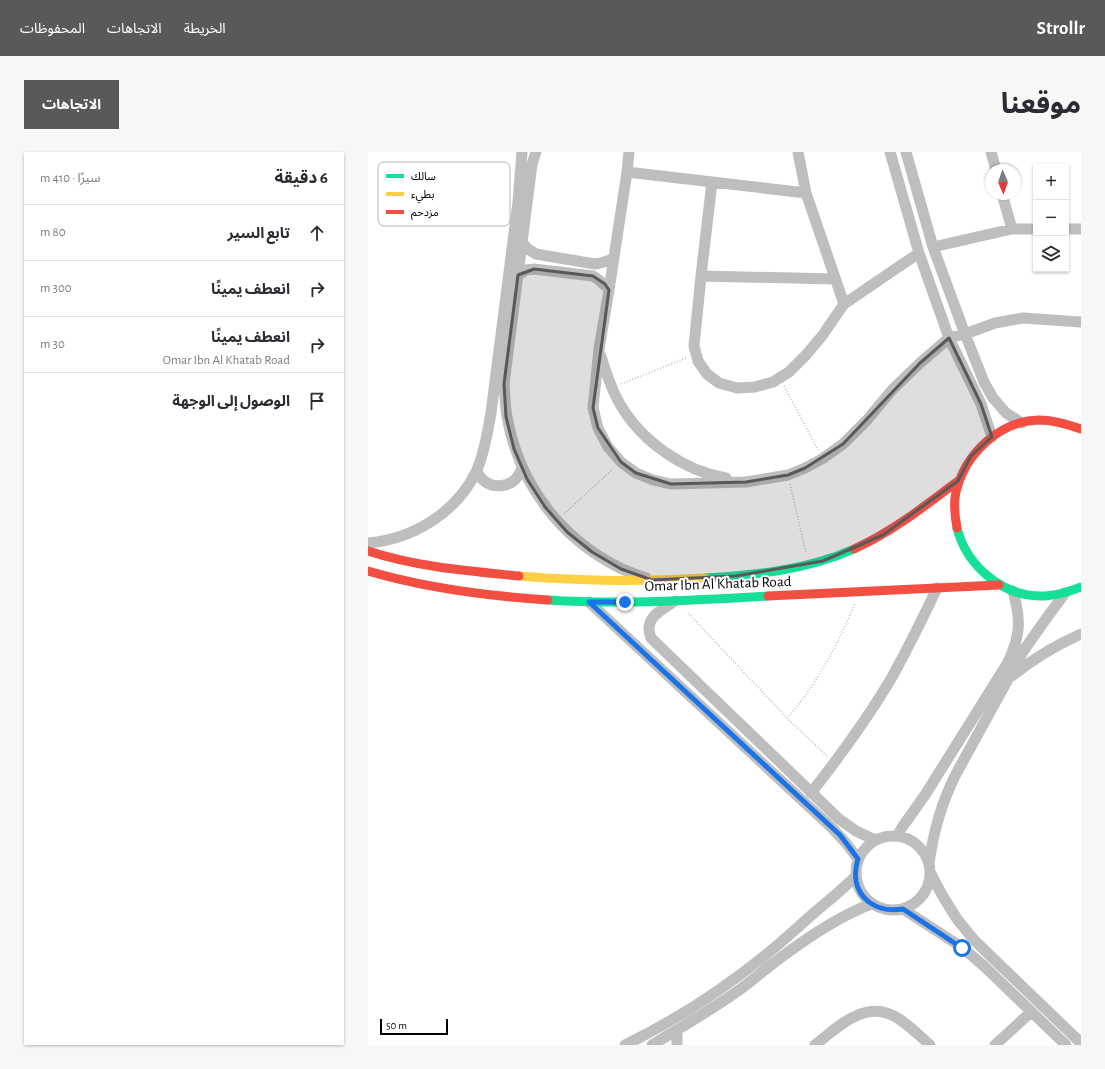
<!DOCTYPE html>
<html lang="ar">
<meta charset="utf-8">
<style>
:root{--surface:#fff;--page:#f7f7f7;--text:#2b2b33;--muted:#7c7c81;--line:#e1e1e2;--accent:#595959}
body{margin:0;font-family:"Alegreya Sans","Noto Sans Arabic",sans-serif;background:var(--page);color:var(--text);direction:rtl}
.controls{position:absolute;right:12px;top:12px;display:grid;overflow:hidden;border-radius:0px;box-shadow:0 1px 3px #0004}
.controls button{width:36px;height:36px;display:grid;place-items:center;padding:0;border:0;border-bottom:1px solid var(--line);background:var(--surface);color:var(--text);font:20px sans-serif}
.compass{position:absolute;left:617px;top:12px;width:36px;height:36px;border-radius:50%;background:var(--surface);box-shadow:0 1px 3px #0004;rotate:178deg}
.scale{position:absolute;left:12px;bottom:10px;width:68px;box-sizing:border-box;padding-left:4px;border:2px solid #000;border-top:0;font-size:11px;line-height:14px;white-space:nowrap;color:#000;-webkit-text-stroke:3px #fff;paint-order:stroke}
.stop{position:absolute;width:12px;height:12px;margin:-9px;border:3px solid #1a73e8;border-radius:50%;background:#fff}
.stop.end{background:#1a73e8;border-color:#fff;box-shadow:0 1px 4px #0008}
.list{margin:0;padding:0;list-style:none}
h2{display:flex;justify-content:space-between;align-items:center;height:52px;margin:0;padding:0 16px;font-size:17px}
h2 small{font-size:13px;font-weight:400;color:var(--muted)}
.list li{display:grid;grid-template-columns:26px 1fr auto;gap:12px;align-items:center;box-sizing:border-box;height:56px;padding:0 16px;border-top:1px solid var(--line)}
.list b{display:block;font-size:15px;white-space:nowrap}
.list p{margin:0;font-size:13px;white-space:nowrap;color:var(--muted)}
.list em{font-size:13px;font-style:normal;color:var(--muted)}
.icon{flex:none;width:22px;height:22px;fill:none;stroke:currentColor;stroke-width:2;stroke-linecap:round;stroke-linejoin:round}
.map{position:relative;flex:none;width:713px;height:893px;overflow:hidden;direction:ltr;border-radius:0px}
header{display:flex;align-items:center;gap:24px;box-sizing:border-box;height:56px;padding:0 20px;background:var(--accent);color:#fff}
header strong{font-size:19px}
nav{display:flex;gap:22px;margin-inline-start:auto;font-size:14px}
.intro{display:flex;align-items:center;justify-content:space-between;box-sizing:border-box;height:96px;padding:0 24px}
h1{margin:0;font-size:28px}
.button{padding:10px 18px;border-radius:0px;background:var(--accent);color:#fff;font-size:14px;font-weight:700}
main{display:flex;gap:24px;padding:0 24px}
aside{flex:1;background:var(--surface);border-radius:0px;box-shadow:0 1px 3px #0004}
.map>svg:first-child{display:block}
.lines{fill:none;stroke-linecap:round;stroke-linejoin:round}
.path{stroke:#b9b9b9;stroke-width:1.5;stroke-dasharray:1 2;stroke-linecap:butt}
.street{stroke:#bebebe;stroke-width:11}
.fast{stroke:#16e098;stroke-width:9}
.slow{stroke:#ffcf43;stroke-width:9}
.jam{stroke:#f24e42;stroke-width:9}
.route{stroke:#1a73e8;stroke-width:5}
.marked{fill:#595959;fill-opacity:0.2;stroke:#595959;stroke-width:3;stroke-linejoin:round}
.labels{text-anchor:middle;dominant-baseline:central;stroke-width:4;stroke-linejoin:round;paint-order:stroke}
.street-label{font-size:15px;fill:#000;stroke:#fff}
.key{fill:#fff;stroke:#b2b2b2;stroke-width:1}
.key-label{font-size:11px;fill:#000}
</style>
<header>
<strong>Strollr</strong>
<nav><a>الخريطة</a><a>الاتجاهات</a><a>المحفوظات</a></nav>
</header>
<div class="intro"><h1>موقعنا</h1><a class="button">الاتجاهات</a></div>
<main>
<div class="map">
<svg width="713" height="893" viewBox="0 0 713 893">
<rect width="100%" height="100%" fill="#fff"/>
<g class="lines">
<!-- path -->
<path class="path" d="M253,232L318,206
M416,234L450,298
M422,332L438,401
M196,362L245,317
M320,461L419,566L459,604
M419,566C427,557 435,547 442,537C460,510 475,481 487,451"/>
<!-- street -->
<path class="street" d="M168,0L164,12L136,232C137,243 137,254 139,265C151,332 192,386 252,416C260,420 270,423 278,426
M261,0L259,20L241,138L231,197L225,256L230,276L240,295L253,310L268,321L285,328L303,332L378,330L420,323L437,316L454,307L475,292L499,268L524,238L552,211L581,186L597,182L627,171L655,166L713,170
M430,0L438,41L476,152
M522,0L551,101L581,186L613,252L624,285
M538,0L565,95L597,182L616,230L625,246L638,261L654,271
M623,0L628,18
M259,20L438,41
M344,30L333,124L326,194L330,209L339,222L351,231L369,236L387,235L405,230L421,220L438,203L454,184L476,152L551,101
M634,42L644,77
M698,77H713
M154,90L160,97L168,102L227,112C234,111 239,110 246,106
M565,95L644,77H668
M150,123L158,118L166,117L225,124C232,128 236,132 241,138
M333,124L467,127
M233,204C238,221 243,237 252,252C273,289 316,319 358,326
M109,319C110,322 112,325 114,327C124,337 142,336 150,324C152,321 153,318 154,315
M0,391C45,387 88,361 108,320C116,303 120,279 123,261L150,50L154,0
M307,449C292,459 275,466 283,486L471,667L488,679L507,688
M221,450L464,676L478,691L490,707
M644,524C665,507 688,493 713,482
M443,641C472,604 500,566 524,525C540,496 555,466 569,436
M488 721a37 37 0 1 1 74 0a37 37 0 1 1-74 0Z
M529,684L535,674L557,643L639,512C653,484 653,468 645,439
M561,711C566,678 573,652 588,622L656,498L675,471L697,441
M562,720L574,743L589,767L606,788L713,891
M535,757L595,796L617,815L698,893
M257,893C308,868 356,837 400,801C416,788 431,774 446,761C460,749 474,738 487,725
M284,893C314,875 345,857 374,836C385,828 396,818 407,810C437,787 469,765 503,752
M309,893V878
M447,893C471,874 499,845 531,867C542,874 552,884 562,893
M627,893L663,860"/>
<!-- fast -->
<path class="fast" d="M589,376C599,415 636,446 677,444C690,443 701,440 713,435
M337,426C388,423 439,418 486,397
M180,448C253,453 326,448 400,444"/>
<!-- slow -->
<path class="slow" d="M151,424C213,429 275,430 337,426"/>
<!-- jam -->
<path class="jam" d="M589,376C587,365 585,352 588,340C597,302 631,269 671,268C686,268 699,272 713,277
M486,397C524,380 557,354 590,329
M0,399C49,415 100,419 151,424
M0,419C58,436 120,444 180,448
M400,444L631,433"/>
</g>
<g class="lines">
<!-- route -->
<path class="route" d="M257,450H221L472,683L490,707C480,739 502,762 535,757L594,796"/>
</g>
<!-- marked area -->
<path class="marked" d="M166,117L225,124L237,132L241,138L225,256L230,276L253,310L268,321L303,332L378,330L420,323L437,316L475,292L552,211L581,186L613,252L624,285L603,304L590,329L515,383L455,409L368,424L284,428L253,417L224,400L199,380L177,355L159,327L146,297L138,265L136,232L150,123Z"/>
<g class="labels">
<!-- street labels -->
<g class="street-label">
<text transform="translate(350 432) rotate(-2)">Omar Ibn Al Khatab Road</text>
</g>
</g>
<!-- legend -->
<rect x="10" y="10" width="132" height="64" rx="6" class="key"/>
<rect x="18" y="22" width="18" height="4" fill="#16e098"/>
<rect x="18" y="40" width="18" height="4" fill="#ffcf43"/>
<rect x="18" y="58" width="18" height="4" fill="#f24e42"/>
<g class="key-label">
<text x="43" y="28">سالك</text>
<text x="43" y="46">بطيء</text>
<text x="43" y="64">مزدحم</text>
</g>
</svg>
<div class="controls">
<button>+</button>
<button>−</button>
<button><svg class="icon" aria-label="layers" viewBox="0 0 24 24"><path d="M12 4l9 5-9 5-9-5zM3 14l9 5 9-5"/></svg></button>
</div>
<svg class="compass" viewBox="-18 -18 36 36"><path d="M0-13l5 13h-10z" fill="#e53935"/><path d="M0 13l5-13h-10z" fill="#7c7c81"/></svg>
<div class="scale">50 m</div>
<div class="stop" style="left:594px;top:796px"></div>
<div class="stop end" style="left:257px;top:450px"></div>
</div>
<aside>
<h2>6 دقيقة<small>سيرًا · 410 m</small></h2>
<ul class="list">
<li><svg class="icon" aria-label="ahead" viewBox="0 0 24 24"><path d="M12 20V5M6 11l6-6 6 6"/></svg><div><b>تابع السير</b></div><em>80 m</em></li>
<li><svg class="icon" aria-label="right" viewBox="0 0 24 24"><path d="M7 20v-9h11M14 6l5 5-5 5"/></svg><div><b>انعطف يمينًا</b></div><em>300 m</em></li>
<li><svg class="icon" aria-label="right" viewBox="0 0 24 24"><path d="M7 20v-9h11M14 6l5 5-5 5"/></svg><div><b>انعطف يمينًا</b><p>Omar Ibn Al Khatab Road</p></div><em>30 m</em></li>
<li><svg class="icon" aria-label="arrive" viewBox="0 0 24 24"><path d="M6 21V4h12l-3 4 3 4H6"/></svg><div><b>الوصول إلى الوجهة</b></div></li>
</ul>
</aside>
</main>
